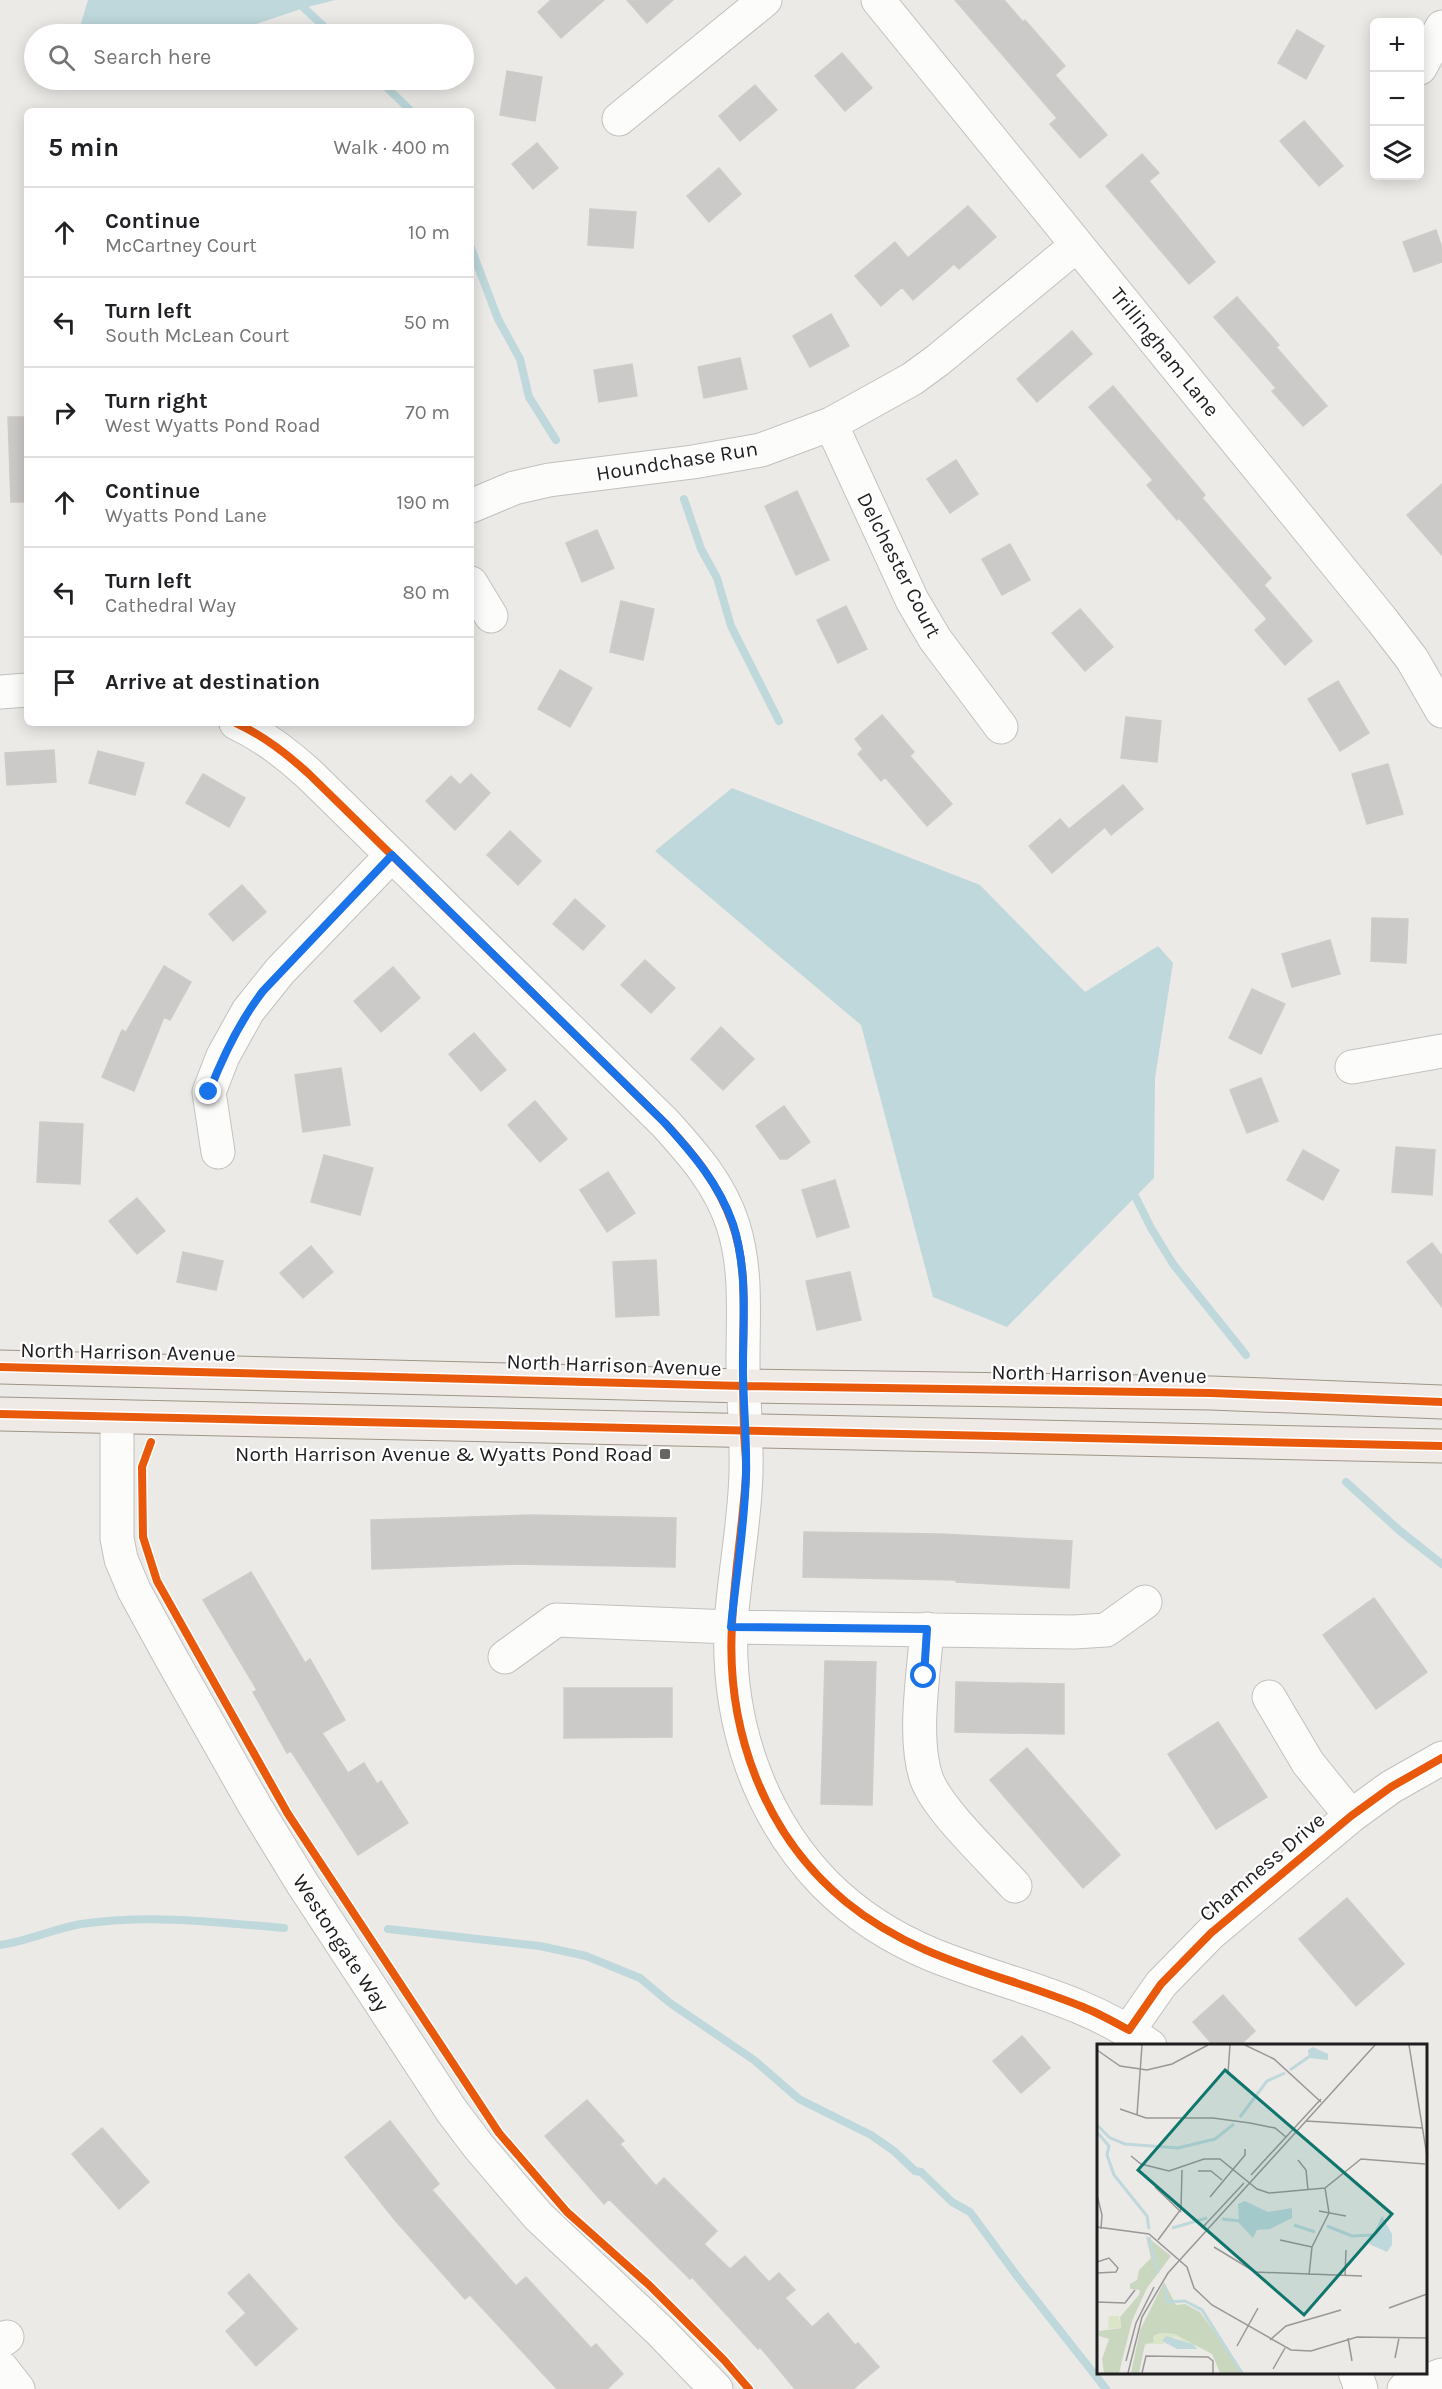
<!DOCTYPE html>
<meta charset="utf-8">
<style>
:root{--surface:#fff;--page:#f2f2f2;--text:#202124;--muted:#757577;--line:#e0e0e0}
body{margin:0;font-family:Karla,sans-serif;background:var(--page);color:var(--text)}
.controls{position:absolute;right:18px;top:18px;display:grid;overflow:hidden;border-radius:9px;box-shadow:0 3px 15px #0003}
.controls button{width:54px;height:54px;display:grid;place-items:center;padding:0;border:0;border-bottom:2px solid var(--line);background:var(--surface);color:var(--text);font:30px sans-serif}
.stop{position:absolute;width:18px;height:18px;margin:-14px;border:4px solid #1a73e8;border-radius:50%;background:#fff}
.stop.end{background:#1a73e8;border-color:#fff;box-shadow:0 2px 6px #0008}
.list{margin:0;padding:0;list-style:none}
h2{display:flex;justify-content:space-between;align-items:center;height:78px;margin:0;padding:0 24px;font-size:26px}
h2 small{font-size:20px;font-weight:400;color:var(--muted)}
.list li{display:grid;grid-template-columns:39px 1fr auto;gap:18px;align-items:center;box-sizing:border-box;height:90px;padding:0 24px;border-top:2px solid var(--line)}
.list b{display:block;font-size:22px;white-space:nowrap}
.list p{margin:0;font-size:20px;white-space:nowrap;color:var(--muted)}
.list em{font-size:20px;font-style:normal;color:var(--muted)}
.icon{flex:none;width:33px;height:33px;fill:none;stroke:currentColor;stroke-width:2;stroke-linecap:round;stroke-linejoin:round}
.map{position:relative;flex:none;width:1442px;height:2389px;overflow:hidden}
.search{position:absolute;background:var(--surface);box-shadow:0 3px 15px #0003;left:24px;top:24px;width:450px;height:66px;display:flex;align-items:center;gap:15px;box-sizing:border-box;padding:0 21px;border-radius:33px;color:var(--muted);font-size:22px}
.panel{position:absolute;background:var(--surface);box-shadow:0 3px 15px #0003;left:24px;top:108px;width:450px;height:618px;border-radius:9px}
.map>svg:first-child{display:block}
.water{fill:#bed8db}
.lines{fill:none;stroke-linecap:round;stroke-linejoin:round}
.stream{stroke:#bed8db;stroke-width:8}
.building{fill:#cccac8;stroke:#cecbc9;stroke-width:1.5}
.minor-casing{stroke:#c2c1bf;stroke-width:35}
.major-casing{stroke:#9f9587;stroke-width:35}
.minor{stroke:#fcfcfb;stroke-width:33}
.major{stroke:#efeae5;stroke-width:33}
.cycleway-casing{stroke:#fff;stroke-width:11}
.cycleway{stroke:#e8590c;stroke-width:8}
.route{stroke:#1a73e8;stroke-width:8}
.poi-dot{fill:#666564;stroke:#fff;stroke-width:2}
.labels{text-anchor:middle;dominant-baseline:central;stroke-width:4.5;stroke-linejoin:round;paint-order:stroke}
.street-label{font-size:21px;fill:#1e1e1e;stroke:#fff}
.poi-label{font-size:21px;fill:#1e1e1e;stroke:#fff;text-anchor:end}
.inset-river{fill:none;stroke:#bed8db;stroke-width:3}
.inset-road{fill:none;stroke:#9a9897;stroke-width:1.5}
.view{fill:#0f766e;fill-opacity:0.15;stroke:#0f766e;stroke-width:3}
.inset-edge{fill:none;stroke:#1e1e1e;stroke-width:3}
</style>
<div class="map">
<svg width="1442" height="2389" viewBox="0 0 1442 2389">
<rect width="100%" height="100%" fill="#eceae7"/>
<!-- water -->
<path class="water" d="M88,0H335L304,8L226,34H80L81,23Z
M732,788L980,885L1085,992L1158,946L1173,963L1155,1078L1154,1178L1007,1327L933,1297L861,1025L655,851Z"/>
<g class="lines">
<!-- stream -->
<path class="stream" d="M304,0V8L332,34
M379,80L411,111
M471,248L498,319L520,359L529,397L556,440
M684,499L701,549L717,578L731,626L779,721
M1131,1188L1151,1228L1173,1264L1246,1355
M1346,1482L1400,1531L1442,1564
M388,1929L540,1946L586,1956L640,1978L670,2003L754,2060L799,2099L871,2135L894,2151L915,2171L921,2172L952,2202L970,2212L1017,2276L1106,2389
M0,1945C28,1941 53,1929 81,1924C148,1914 217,1922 284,1928"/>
</g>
<!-- building -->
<path class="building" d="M551,0H604L561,38L538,12Z
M627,0H673L647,23Z
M955,0H1004L1023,22L1025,20L1065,66L1055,75L1107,135L1080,158L1050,124L1057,118Z
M1297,30L1324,46L1306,79L1278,63Z
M842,53L872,88L845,111L815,76Z
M507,71L542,77L535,121L500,115Z
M755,85L777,110L740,141L719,116Z
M1304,121L1343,166L1319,186L1280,141Z
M537,143L558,168L533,189L512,164Z
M1142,154L1159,173L1149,181L1215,262L1189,284L1106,186Z
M719,168L741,194L709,222L687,196Z
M968,206L996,237L959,269L954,264L913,300L902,287L881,306L855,276L895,242L908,258Z
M590,209L636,212L633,248L588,245Z
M1436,230L1442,248V262L1414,272L1403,242Z
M1237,297L1279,345L1276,347L1327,406L1303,426L1272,391L1276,388L1214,317Z
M831,314L849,346L810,367L793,336Z
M1072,331L1092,354L1037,402L1017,379Z
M740,358L747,389L704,398L698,367Z
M632,364L637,396L599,402L594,370Z
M1113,386L1205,495L1202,498L1271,578L1264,585L1312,641L1285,665L1255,630L1267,619L1179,518L1177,520L1147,485L1153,480L1089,407Z
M8,417H27V502H11Z
M956,460L978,494L950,513L927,479Z
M1442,484V555L1407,515Z
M797,491L829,560L796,575L765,506Z
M597,530L614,568L582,582L566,543Z
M1010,544L1030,580L1002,595L982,559Z
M621,601L654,609L643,660L610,652Z
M846,606L867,649L838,663L817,620Z
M1080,609L1113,647L1085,671L1052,633Z
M560,670L592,688L570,727L538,709Z
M1338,681L1369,733L1340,751L1308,699Z
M882,715L914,752L910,756L952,804L927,826L885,777L881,781L858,754L863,749L855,739Z
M1126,717L1161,721L1157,762L1121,758Z
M54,750L56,782L7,785L5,753Z
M98,751L144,763L135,795L89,783Z
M1388,764L1403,814L1367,824L1352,774Z
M203,774L245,798L229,827L186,803Z
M471,774L490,793L455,830L426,801L451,776L460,785Z
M1123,785L1143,809L1111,835L1105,827L1052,873L1029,846L1060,819L1069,829Z
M510,831L541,861L518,885L487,855Z
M242,885L266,912L233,941L209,914Z
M575,899L605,926L583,950L553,924Z
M1372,918L1408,919L1406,963L1371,961Z
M1330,940L1340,974L1292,987L1282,954Z
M645,960L675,988L651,1013L621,985Z
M164,966L191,982L170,1020L164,1017L134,1091L102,1077L122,1030L126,1032Z
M393,967L420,998L381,1032L354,1001Z
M1252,989L1285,1004L1261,1054L1229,1038Z
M721,1027L754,1059L723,1090L691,1059Z
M474,1033L506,1070L481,1091L449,1054Z
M341,1068L350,1125L303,1132L295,1075Z
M1261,1078L1278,1121L1247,1133L1230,1090Z
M535,1101L567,1139L540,1162L508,1125Z
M784,1106L810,1142L787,1159H780L756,1126Z
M40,1122L83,1124L80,1184L37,1182Z
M1396,1147L1435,1150L1432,1195L1392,1192Z
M1303,1150L1339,1170L1323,1200L1287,1180Z
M324,1155L373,1168L360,1215L311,1202Z
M608,1172L635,1213L607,1232L580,1190Z
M835,1180L849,1227L817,1237L802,1190Z
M137,1198L165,1231L137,1254L109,1221Z
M1432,1243L1442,1256V1307L1407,1262Z
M311,1246L333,1272L303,1298L280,1273Z
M183,1252L223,1261L216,1290L177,1282Z
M656,1260L659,1315L616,1317L613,1262Z
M850,1272L861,1320L817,1330L806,1281Z
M533,1515L676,1518L675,1567L514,1564L372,1569L371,1520Z
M804,1532L941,1534L1072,1541L1069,1588L956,1582V1580L803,1577Z
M251,1572L305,1663L310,1659L345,1720L322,1733L348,1773L364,1763L377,1784L381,1781L408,1823L358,1855L291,1751L287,1753L253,1692L257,1690L203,1600Z
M1374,1598L1427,1672L1376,1709L1323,1635Z
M825,1661L876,1662L872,1805L821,1804Z
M956,1682L1064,1684V1734L955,1732Z
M564,1688H672V1737L564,1738Z
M1218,1722L1267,1797L1216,1829L1168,1754Z
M1027,1748L1120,1855L1083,1888L990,1780Z
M1347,1898L1404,1964L1356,2006L1299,1939Z
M1223,1995L1255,2031L1239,2046H1214L1193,2022Z
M1022,2036L1050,2068L1021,2093L993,2061Z
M587,2100L624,2141L620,2144L656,2186L664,2178L717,2231L704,2244L730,2269L745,2256L769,2282L779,2273L795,2290L785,2298L812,2327L828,2313L855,2345L858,2343L879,2367L853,2389H795L760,2347L758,2349L692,2277L690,2279L609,2199L604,2204L545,2136Z
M390,2121L439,2184L432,2190L516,2286L526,2277L591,2348L596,2344L623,2374L607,2389H557L470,2295L465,2299L394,2219L345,2157Z
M102,2128L149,2182L119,2209L72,2154Z
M249,2274L297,2329L256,2366L226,2331L246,2313L228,2293Z"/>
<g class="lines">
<!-- minor casing -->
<g class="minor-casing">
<path id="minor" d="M878,0L1382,620L1412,659L1442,711
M1420,68L1442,27
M619,119L765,0
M831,424L912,600L935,639L1001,727
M471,506L514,488L549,480L693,462L761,450L831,424L912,379L938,360L1077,245
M471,583L491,616
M0,692L27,690
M236,723C264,736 286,753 309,774L665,1123C693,1154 720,1184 733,1225C747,1269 743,1314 743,1360C743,1397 747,1435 746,1472C745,1523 734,1574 731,1625C727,1721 758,1815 825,1884C855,1914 894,1939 933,1955C1007,1985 1085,1998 1150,2046
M1352,1067L1442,1051
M218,1152L209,1092L223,1056L248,1011L280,971L392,855
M117,1417V1538L121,1559L134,1590L170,1656L255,1806L302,1883L451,2110L479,2147L538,2216L660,2331L716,2389
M927,1629C924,1673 912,1739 927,1780C939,1811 992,1860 1015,1886
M505,1657L556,1620L731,1627L1074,1632L1106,1630L1145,1602
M1269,1697L1308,1763L1351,1816
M1129,2030L1161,1984L1211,1933L1351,1816L1391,1787L1442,1758
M0,2342L7,2337
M0,2366L18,2389
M1355,2372L1361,2389
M1404,2389L1442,2375"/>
</g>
<!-- major casing -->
<g class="major-casing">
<path id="major" d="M0,1367L743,1386L1211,1393L1442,1402
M0,1414L1442,1446"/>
</g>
<!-- minor -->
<use href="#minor" class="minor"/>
<!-- major -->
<use href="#major" class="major"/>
<!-- cycleway casing -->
<g class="cycleway-casing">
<path id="cycleway" d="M236,723C264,736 286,753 309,774L665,1123C693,1153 718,1183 732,1223C748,1267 743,1314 743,1360C743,1383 743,1406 744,1429C744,1444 747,1460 746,1475C743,1525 734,1575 732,1625C726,1730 764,1835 846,1902C918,1961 1000,1973 1083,2007C1098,2013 1114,2022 1129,2030L1161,1984L1211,1933L1351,1816L1391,1787L1442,1758
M0,1367L743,1386L1211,1393L1442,1402
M0,1414L1442,1446
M151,1442L142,1467L143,1537L157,1581L288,1814L499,2133L567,2212L649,2285L724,2360L749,2389"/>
</g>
<!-- cycleway -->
<use href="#cycleway" class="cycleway"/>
</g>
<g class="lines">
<!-- route -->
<path class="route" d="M209,1092C223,1056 239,1022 263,991L392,855L665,1123C693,1154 719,1184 733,1224C748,1271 743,1320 743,1368C743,1403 747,1438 746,1473C745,1524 736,1576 731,1627L927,1629L924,1676"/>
</g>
<!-- markers -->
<rect class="poi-dot" x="659" y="1448" width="12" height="12" rx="3"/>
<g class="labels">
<!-- street labels -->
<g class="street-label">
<text transform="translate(1165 352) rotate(51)">Trillingham Lane</text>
<text transform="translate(677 461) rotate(-9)">Houndchase Run</text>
<text transform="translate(899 565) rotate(63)">Delchester Court</text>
<text transform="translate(128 1352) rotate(1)">North Harrison Avenue</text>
<text transform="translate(614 1365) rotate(2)">North Harrison Avenue</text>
<text transform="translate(1099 1374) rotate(1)">North Harrison Avenue</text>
<text transform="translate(1262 1867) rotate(-40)">Chamness Drive</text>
<text transform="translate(341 1943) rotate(57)">Westongate Way</text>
</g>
<!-- poi labels -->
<g class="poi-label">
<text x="653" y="1454">North Harrison Avenue &amp; Wyatts Pond Road</text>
</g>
</g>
<!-- overview -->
<g transform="translate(1097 2044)">
<rect width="330" height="330" fill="#eceae7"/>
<path d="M12,272H22L24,284L5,285L11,284ZM64,289L78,290L96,298L105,305L78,293L65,297L67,300H51L47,304L50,298H57L56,292Z" fill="#dbe6c9"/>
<path d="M49,192L74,212L50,244L35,277L22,329H7L5,315L12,295L2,292V287L24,284L23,273L42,251L43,246L33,245V240L40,236L42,226L54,214ZM67,238L79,261L88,260L103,268L147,329H123L115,310L78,290L64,289L56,292L57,298L48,300L42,329H34L43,286Z" fill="#cad7bf"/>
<path d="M216,3L231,10V16L212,14L211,6ZM148,157L171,168L195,164V174L173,185L160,186L156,194L142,179L141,160ZM285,172L295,190V201L290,208L272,200ZM69,292L96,300L100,305H80L65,297Z" fill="#bed8db"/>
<path class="inset-river" d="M193,26L213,12M143,73L170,37L188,29M0,81L13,94L28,100L81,104L118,95L137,80M0,88L12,102L10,111L17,131L50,172L52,185M125,175L143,177M197,181L218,188M230,182L255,192L276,191M75,184L110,174M52,193L61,229M67,241L71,258L88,257L105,266L145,329"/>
<path class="inset-road" d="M148,1L177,15L224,58M312,1L330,112M0,6L23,22L50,26L75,20L111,1M131,29L133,1M23,65L49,74H116L153,79L178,84L189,93M40,71L45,1M209,77L326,84M34,112L44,120L72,127L107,115H123L160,145L172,149L228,144L264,115L328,120M201,116L209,126L211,146M101,127H114L125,136M154,131L224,55M58,143L84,168M0,151L5,171L4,185M113,153L148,111V105M222,167L249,172M0,183L52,190L90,223L97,244L115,261L194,306L214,307L260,293L330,294M105,184L147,139M61,196L84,165L85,126M183,196L215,203M117,203L158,228L265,232M0,218L12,214L21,224L19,228L0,229M212,231L215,203L232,169L228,144M248,232L249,206M0,258L28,259L38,246M292,264L330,250M251,294L255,317M173,296L189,282L244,266M140,302L161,264M298,314L302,294M29,317L39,279L57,243M176,325L188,304M31,329L45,273L71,229L278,1M45,329L49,312L111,313L116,317V329"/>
<path class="view" d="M128,26L295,170L207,271L41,126Z"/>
<rect width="330" height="330" class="inset-edge"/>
</g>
</svg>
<div class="controls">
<button>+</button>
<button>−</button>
<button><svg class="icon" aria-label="layers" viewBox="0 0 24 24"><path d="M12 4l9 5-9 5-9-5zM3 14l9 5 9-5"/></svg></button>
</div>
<div class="stop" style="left:924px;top:1676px"></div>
<div class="stop end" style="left:209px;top:1092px"></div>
<div class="search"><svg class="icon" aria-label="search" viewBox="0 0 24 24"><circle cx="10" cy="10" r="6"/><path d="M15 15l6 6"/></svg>Search here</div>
<section class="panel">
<h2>5 min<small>Walk · 400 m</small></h2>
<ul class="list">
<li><svg class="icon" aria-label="ahead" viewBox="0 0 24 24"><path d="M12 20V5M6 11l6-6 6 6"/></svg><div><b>Continue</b><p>McCartney Court</p></div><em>10 m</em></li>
<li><svg class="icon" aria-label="left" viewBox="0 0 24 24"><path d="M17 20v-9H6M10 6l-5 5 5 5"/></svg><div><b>Turn left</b><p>South McLean Court</p></div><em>50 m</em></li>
<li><svg class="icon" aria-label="right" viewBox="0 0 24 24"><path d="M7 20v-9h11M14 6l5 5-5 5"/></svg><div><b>Turn right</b><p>West Wyatts Pond Road</p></div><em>70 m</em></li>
<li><svg class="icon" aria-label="ahead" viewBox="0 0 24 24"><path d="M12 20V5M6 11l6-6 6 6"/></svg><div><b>Continue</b><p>Wyatts Pond Lane</p></div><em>190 m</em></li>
<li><svg class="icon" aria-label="left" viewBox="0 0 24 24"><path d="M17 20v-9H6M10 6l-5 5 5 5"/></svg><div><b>Turn left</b><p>Cathedral Way</p></div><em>80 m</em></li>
<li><svg class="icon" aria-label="arrive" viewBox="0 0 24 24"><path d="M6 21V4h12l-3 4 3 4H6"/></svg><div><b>Arrive at destination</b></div></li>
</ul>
</section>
</div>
